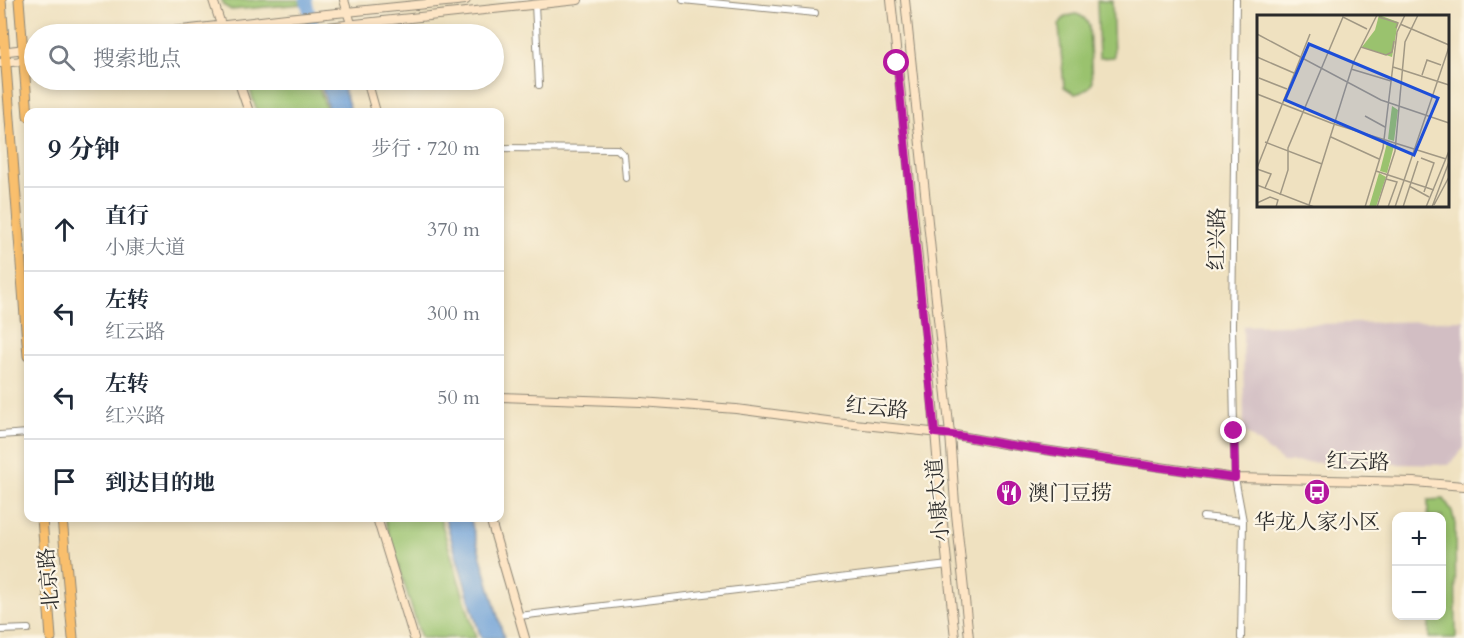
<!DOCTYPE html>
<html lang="zh">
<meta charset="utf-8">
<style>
:root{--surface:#fff;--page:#f6f6f7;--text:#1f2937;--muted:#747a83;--line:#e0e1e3}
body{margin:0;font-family:Cardo,"Noto Serif SC",serif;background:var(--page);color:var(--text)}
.controls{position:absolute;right:18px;bottom:18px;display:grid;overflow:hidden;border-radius:12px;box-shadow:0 3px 9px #0003}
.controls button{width:54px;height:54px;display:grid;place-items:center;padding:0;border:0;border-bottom:2px solid var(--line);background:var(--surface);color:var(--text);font:30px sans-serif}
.stop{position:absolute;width:18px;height:18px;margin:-14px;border:4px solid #b5179e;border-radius:50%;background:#fff}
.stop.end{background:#b5179e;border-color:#fff;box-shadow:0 2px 6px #0008}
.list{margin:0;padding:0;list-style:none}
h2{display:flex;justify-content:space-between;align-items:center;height:78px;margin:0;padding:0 24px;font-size:26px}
h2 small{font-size:20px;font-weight:400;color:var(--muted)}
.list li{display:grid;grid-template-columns:39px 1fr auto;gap:18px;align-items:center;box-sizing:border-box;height:84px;padding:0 24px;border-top:2px solid var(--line)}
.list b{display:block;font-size:22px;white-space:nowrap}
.list p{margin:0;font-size:20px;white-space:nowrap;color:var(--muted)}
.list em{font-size:20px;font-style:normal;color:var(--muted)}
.icon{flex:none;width:33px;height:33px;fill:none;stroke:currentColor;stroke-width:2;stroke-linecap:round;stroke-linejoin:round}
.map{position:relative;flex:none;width:1464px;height:638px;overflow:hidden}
.search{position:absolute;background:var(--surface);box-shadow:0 3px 9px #0003;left:24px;top:24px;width:480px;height:66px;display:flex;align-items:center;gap:15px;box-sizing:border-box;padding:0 21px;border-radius:33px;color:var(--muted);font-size:22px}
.panel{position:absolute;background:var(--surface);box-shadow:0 3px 9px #0003;left:24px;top:108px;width:480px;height:414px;border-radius:12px}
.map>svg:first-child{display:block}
.industrial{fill:#d2bec3}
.green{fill:#9ac26e;stroke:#62764c;stroke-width:1.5}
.water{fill:#6a9fd7;stroke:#4a6581;stroke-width:1.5}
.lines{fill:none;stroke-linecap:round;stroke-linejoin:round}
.river{stroke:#6a9fd7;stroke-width:12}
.street-casing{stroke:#8d8676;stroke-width:8}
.secondary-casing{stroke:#8d8676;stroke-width:10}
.primary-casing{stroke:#8d8676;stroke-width:11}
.street{stroke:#fff;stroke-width:6}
.secondary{stroke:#fde5c5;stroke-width:8}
.primary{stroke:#f9bf6d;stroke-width:9}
.route{stroke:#b5179e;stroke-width:8}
.labels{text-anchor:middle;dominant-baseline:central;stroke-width:4.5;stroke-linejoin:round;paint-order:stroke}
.street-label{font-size:21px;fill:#2b2b2b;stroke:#fcf5e5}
.poi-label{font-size:21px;fill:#2b2b2b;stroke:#fcf5e5;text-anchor:start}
.inset-road{fill:none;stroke:#a19884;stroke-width:1.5}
.view{fill:#1d4ed8;fill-opacity:0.15;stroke:#1d4ed8;stroke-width:3}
.inset-edge{fill:none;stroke:#2b2b2b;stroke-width:3}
</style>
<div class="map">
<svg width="1464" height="638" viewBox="0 0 1464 638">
<rect width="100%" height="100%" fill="#fcf5e5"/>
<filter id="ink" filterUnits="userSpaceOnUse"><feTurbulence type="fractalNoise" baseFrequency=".0167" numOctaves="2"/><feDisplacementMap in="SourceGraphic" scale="12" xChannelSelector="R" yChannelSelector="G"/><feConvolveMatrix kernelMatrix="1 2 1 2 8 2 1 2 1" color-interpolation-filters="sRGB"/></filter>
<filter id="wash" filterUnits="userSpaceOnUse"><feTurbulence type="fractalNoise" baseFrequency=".008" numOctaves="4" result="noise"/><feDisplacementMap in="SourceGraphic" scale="24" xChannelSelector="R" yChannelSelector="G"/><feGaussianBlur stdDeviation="1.35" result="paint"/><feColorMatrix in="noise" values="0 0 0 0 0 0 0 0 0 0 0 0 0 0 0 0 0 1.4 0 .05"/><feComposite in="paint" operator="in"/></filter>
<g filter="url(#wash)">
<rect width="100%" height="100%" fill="#efe1c0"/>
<!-- industrial -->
<path class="industrial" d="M1464,320V448L1449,465L1283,462L1244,431L1243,326Z"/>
<!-- green -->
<path class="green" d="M222,0H301L302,4L231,10L223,5Z
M1097,1H1112L1114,57L1099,58Z
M1076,14C1083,16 1086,19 1089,26L1092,83C1088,90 1083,92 1075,94L1064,87L1059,26C1062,17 1068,15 1076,14Z
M247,80H317L327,112H257Z
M1444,499L1452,511L1455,524L1456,638H1429V616H1442V516H1428V500Z
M384,518H440L476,638H421Z"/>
<!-- water -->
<path class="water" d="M320,80H341L351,112H329Z
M445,518H470L504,638H481Z"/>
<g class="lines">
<!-- river -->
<path class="river" d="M306,0L315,34"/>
</g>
</g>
<g filter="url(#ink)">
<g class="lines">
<!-- street casing -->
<g class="street-casing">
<path id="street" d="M683,0L815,13
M1236,0L1232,326L1235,478L1243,521L1241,638
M535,4L539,85
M500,148L617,149L624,155L626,178
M0,435L28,433
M1203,517L1243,521
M519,616L948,565
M0,630L28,629"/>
</g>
<!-- secondary casing -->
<g class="secondary-casing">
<path id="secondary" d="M213,0L224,34
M344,0L354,34
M891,0L932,394L941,505L955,638
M905,0L950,434L955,504L969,638
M146,34L287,18L466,0
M262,34L578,0
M0,52L34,48
M0,63L34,60
M238,80L249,112
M367,80L376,112
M500,397L641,402L736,409L835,422L950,434L1004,444L1235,478L1414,482L1464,486
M377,518L414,638
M490,518L525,638"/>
</g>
<!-- primary casing -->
<g class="primary-casing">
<path id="primary" d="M1,0L28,356
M19,0L28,116
M42,518L51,638
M62,518L73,638"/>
</g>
<!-- street -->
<use href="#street" class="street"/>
<!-- secondary -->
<use href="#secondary" class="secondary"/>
<!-- primary -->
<use href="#primary" class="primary"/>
</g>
</g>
<g class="lines" filter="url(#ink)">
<!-- route -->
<path class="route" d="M897,63L935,433C962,435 989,442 1017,446C1089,457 1162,468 1235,478L1234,431"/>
</g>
<!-- icons -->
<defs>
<g id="bus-disc" transform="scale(1.35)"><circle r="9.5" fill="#b5179e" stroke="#fcf5e5"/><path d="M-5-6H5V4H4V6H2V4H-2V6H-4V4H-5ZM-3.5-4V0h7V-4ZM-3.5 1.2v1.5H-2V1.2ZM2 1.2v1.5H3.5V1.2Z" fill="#fff"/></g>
<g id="restaurant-disc" transform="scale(1.35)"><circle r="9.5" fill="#b5179e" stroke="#fcf5e5"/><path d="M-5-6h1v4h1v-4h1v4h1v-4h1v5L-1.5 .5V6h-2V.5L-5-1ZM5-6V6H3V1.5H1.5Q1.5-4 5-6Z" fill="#fff"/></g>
</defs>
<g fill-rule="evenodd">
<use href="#bus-disc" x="1317" y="492"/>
<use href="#restaurant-disc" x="1009" y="493"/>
</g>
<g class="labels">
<!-- street labels -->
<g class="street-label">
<text transform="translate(1217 239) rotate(-89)">红兴路</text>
<text transform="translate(877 408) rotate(6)">红云路</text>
<text transform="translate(1358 462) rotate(2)">红云路</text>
<text transform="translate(938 500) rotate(-95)">小康大道</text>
<text transform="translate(49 579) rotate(-95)">北京路</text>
</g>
<!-- poi labels -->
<g class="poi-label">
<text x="1028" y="493">澳门豆捞</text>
<text x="1317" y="522" text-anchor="middle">华龙人家小区</text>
</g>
</g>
<!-- overview -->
<g transform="translate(1257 15)">
<rect width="192" height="192" fill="#efe1c0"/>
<path d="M122,0L141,7L135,42L105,32L118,15ZM135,91L141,95L137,126L131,124ZM130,128L137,131L130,158L123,156ZM122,158L129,162L119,192H112Z" fill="#9ac26e"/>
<path class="inset-road" d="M122,2L141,8L139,13M143,9L192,30M0,19L124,85L192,108M104,32L129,40L135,37L137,26M0,42L37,58M136,52L192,70M94,54L134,66M165,60L170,45L184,50M2,63L30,74M0,79L74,108L189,144M108,101L128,112M74,122L122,144M8,127L65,149M164,143L177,148L167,177M0,153L53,19M0,154L14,159L8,173M119,156L177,175M129,164L140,167L131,192M0,170L57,192M152,171L172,182M23,180L31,155V133L86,2L110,14M0,188L13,182L21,185L19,192M52,190L97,46L120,0M177,190L192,162M108,192L126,133L140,17L148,0M120,192L138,136L148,27L161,0M138,192L192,32M146,192L161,146M169,192L192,136M175,192L192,147"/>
<path class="view" d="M52,29L181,83L157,140L28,85Z"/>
<rect width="192" height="192" class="inset-edge"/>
</g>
</svg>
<div class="controls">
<button>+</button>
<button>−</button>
</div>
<div class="stop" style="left:897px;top:63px"></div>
<div class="stop end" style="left:1234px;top:431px"></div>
<div class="search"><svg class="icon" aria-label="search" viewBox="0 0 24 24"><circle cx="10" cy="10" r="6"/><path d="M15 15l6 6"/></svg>搜索地点</div>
<section class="panel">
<h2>9 分钟<small>步行 · 720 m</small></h2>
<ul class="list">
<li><svg class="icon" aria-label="ahead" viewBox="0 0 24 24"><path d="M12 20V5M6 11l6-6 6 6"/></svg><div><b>直行</b><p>小康大道</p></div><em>370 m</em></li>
<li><svg class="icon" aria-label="left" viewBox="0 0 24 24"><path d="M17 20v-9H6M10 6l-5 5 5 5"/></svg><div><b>左转</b><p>红云路</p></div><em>300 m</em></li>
<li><svg class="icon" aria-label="left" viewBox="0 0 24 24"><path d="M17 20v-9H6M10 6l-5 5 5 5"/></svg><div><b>左转</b><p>红兴路</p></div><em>50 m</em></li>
<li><svg class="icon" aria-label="arrive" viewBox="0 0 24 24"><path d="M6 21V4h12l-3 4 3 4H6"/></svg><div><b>到达目的地</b></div></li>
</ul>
</section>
</div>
